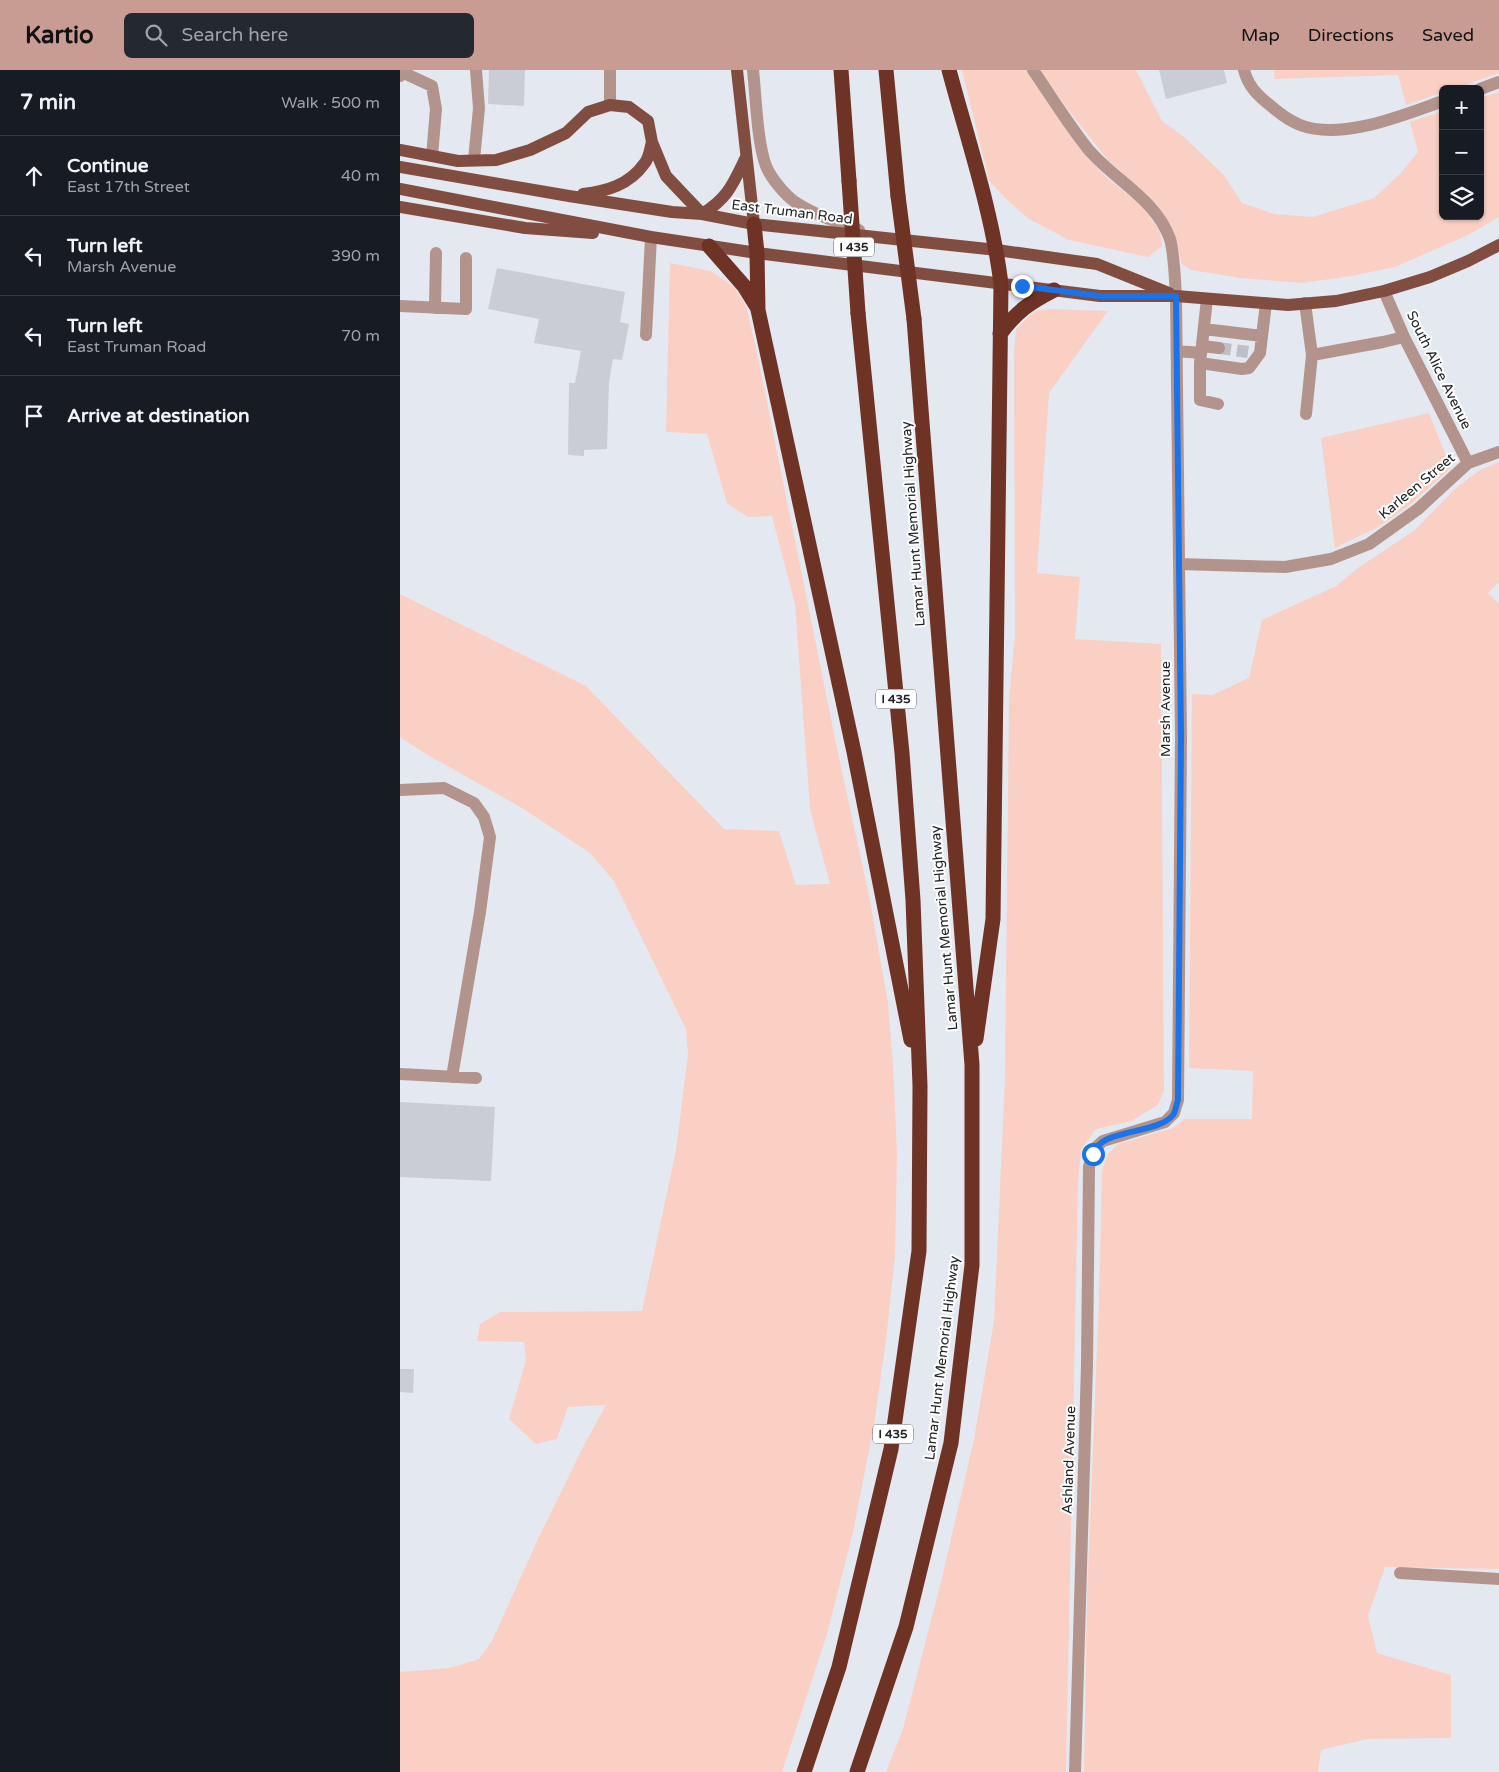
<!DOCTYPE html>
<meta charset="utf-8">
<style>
:root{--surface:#171b24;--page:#242831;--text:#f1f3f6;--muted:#9ea1a6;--line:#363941;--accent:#c99c93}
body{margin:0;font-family:"Varela Round",sans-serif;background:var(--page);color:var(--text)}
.controls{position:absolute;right:15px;top:15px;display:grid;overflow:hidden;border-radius:8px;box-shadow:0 1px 4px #0004}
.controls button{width:45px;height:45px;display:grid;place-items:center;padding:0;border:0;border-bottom:1px solid var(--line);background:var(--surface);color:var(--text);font:25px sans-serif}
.stop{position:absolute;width:15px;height:15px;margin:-11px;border:4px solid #1a73e8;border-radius:50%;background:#fff}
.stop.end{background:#1a73e8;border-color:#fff;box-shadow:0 1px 5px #0008}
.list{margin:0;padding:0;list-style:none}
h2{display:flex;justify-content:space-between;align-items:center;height:65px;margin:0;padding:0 20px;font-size:21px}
h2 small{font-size:16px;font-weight:400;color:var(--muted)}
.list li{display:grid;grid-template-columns:32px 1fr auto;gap:15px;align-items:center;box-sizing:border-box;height:80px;padding:0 20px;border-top:1px solid var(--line)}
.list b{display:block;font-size:19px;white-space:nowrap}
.list p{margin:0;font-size:16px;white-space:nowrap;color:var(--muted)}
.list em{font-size:16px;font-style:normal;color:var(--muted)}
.icon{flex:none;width:28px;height:28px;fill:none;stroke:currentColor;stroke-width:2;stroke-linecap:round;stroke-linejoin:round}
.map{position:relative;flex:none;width:1099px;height:1702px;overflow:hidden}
header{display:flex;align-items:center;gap:30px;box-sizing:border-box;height:70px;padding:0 25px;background:var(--accent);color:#111}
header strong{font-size:24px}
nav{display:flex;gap:28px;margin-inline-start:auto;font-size:18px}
.search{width:350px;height:45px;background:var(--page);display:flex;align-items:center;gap:12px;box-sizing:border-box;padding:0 18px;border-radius:8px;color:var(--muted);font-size:19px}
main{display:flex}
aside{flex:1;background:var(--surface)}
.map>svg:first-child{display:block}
.green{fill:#fad0c5}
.building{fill:#cacdd5}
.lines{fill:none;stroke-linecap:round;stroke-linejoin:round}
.minor-tunnel{stroke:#bdc0c8;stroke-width:12;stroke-dasharray:12 6;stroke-linecap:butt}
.minor{stroke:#b3948c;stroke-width:12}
.major{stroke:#824d41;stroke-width:12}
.highway{stroke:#6f3326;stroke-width:15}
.highway-bridge{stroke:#6f3326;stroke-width:15}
.route{stroke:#1a73e8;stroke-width:6}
.labels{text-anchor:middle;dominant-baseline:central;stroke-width:4;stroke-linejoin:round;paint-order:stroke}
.shield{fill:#fff;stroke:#636466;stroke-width:1}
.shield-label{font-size:12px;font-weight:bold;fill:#202225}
.street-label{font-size:14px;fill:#202225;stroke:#fff}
</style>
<header>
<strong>Kartio</strong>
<div class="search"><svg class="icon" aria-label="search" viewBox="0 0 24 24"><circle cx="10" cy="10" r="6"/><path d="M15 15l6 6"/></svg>Search here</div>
<nav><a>Map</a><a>Directions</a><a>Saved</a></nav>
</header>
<main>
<aside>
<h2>7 min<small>Walk · 500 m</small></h2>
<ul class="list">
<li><svg class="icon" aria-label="ahead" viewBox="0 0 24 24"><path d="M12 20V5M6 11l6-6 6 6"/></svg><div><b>Continue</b><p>East 17th Street</p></div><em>40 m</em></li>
<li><svg class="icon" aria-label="left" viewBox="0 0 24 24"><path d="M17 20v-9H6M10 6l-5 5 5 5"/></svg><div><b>Turn left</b><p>Marsh Avenue</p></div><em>390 m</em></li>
<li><svg class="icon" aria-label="left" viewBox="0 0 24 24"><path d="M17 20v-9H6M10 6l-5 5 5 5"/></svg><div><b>Turn left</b><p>East Truman Road</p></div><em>70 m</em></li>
<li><svg class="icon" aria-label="arrive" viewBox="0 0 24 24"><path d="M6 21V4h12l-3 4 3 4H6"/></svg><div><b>Arrive at destination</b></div></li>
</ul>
</aside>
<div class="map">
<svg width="1099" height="1702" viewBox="0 0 1099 1702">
<rect width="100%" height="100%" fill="#e4e8f1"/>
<!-- green -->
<path class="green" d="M562,0H626L680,79L706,107L741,135L760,161L762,176L748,187L669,170L629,149L605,128L589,110Z
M640,0H736L762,51L784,67L823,104L842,133L874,144L913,147L974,128L1000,104L1018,82L1010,52L1043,41V146H1080V28L1099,22V147L1068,165L995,197L952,206L902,213L841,208L791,200L782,194L773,159L756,133L709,91L669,41Z
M874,0H1099V3L1053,19H1043V22L1006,35L998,5L874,9Z
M270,193L311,201L334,217L346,236L356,278L439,688L469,825L488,933L493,994L497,1083L495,1185L487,1262L474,1355L453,1462L427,1564L382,1702H0V1602L50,1598L79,1589L92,1571L138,1469L184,1375L206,1335L168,1337L157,1369L136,1374L109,1349L126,1290L124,1272L77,1271L80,1254L100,1242L242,1241L276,1080L288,985L286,959L214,811L190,783L122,738L26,684L0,667V524L186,616L324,759L379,761L396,815L430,814L410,739L395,534L372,446L348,447L327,433L307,364L266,362Z
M650,239L708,241L649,323L637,503L680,507L675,569L761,574L764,1020L758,1035L731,1051L696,1059L681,1080L678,1112L666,1702H486L503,1659L542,1508L574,1369L594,1251L605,1008L609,630L615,565L614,282L616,259L635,241Z
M1029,343L1051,398L1010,435L978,457L935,478L921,368Z
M1099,392V512L1088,523L1099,534V1499L985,1497L968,1546L977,1583L1051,1605V1668L967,1669L921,1680L918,1702H684L687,1528L699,1228L702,1101L708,1084L718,1074L773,1058L785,1049H852L853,1001L789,998L792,624L812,625L849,608L862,550L936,516L958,498L1015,460L1057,417L1080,400Z"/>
<!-- building -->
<path class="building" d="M89,0H125L124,36L88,34Z
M759,0H824L827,13L766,29Z
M97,198L225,222L220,252L229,254L222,290L213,289L209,312L207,379L184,380V386L168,385L169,313H175L181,281L134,273L139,249L88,239Z
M0,1032L95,1037L91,1111L0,1107Z
M0,1299H14L13,1323L0,1322Z"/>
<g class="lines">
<!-- minor-tunnel -->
<path class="minor-tunnel" d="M819,278L848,282"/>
<!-- minor -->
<path class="minor" d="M353,0C356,27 357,72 366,96C371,108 384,124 395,132C414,145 438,152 459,160
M633,0C651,26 668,54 688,79C714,110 756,129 770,169C774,182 775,211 776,226L781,668L778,1030L774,1043L765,1052L703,1071L694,1079L689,1097L687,1295L675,1702
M844,0C848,16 858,26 871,36C879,43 890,51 900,55C942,71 1003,45 1043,31
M0,6L4,3L32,16L36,39L32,86
M1080,19L1099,12
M210,35V0
M74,90L79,38L76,0
M984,221L1004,267L1068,393
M807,229L800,293V330L818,334
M905,233L912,285L906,344
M0,236L66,239V188
M35,238L36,183
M804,259L862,266
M246,265L251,167
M802,276L819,278
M777,281L801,283
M912,285L983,272L1004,267
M800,293L842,299L849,298L860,283L866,233
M779,494L885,497L931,489L969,474L1018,439L1068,393L1099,382
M0,720L44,718L74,733L84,747L90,767L80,842L52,1007
M0,1004L76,1008
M1000,1503L1099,1509"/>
<!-- major -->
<path class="major" d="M337,0L354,154
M0,80L58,91L96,90L130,80L166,63L188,42L210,35L229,37L248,51L252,72L266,106L302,144C328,128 333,114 346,87
M0,97L169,126L272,142L302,144L354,154L597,180L697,194L769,223
M0,119L251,167L357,183L700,226H776L888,235L936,231L984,221L1030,207L1068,191L1099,175
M183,124C207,121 229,115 244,94C249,89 250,79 252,72
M0,137L125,158L193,163"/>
<!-- highway -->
<path class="highway" d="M441,0L449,111
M486,0L498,126
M549,0C568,71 592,141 601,214L593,849L576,969
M354,154L357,183L358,240L454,682L511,970
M309,176L344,216L357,237
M600,264C617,241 629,233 654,220
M404,1702L439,1597L491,1379L519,1181L520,1016L513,830L502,683L458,243
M457,1702L506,1557L551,1373L572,1195V995L514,249"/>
<!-- highway-bridge -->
<path class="highway-bridge" d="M449,111L458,243
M498,126L514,249"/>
</g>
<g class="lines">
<!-- route -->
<path class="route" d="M622,216L700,226H776L781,668L778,1030C776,1035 776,1041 773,1045C757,1065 700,1058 693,1084"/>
</g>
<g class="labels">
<!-- shield labels -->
<g class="shield">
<rect x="434" y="167.5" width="40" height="19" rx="4"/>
<rect x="476" y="619.5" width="40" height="19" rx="4"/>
<rect x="473" y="1354.5" width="40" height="19" rx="4"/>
</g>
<g class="shield-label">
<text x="454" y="177">I 435</text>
<text x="496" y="629">I 435</text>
<text x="493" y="1364">I 435</text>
</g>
<!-- street labels -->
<g class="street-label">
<text transform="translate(392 142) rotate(7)">East Truman Road</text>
<text transform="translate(1039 300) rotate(64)">South Alice Avenue</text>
<text transform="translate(1017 416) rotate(-40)">Karleen Street</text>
<text transform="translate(513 454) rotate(-94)">Lamar Hunt Memorial Highway</text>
<text transform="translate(765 639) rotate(-90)">Marsh Avenue</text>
<text transform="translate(544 858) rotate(-95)">Lamar Hunt Memorial Highway</text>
<text transform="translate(542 1288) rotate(-83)">Lamar Hunt Memorial Highway</text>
<text transform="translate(669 1390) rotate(-88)">Ashland Avenue</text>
</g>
</g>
</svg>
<div class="controls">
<button>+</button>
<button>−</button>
<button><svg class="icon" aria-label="layers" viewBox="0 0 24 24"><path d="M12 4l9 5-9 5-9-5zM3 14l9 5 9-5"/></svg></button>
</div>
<div class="stop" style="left:693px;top:1084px"></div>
<div class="stop end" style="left:622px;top:216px"></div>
</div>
</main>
